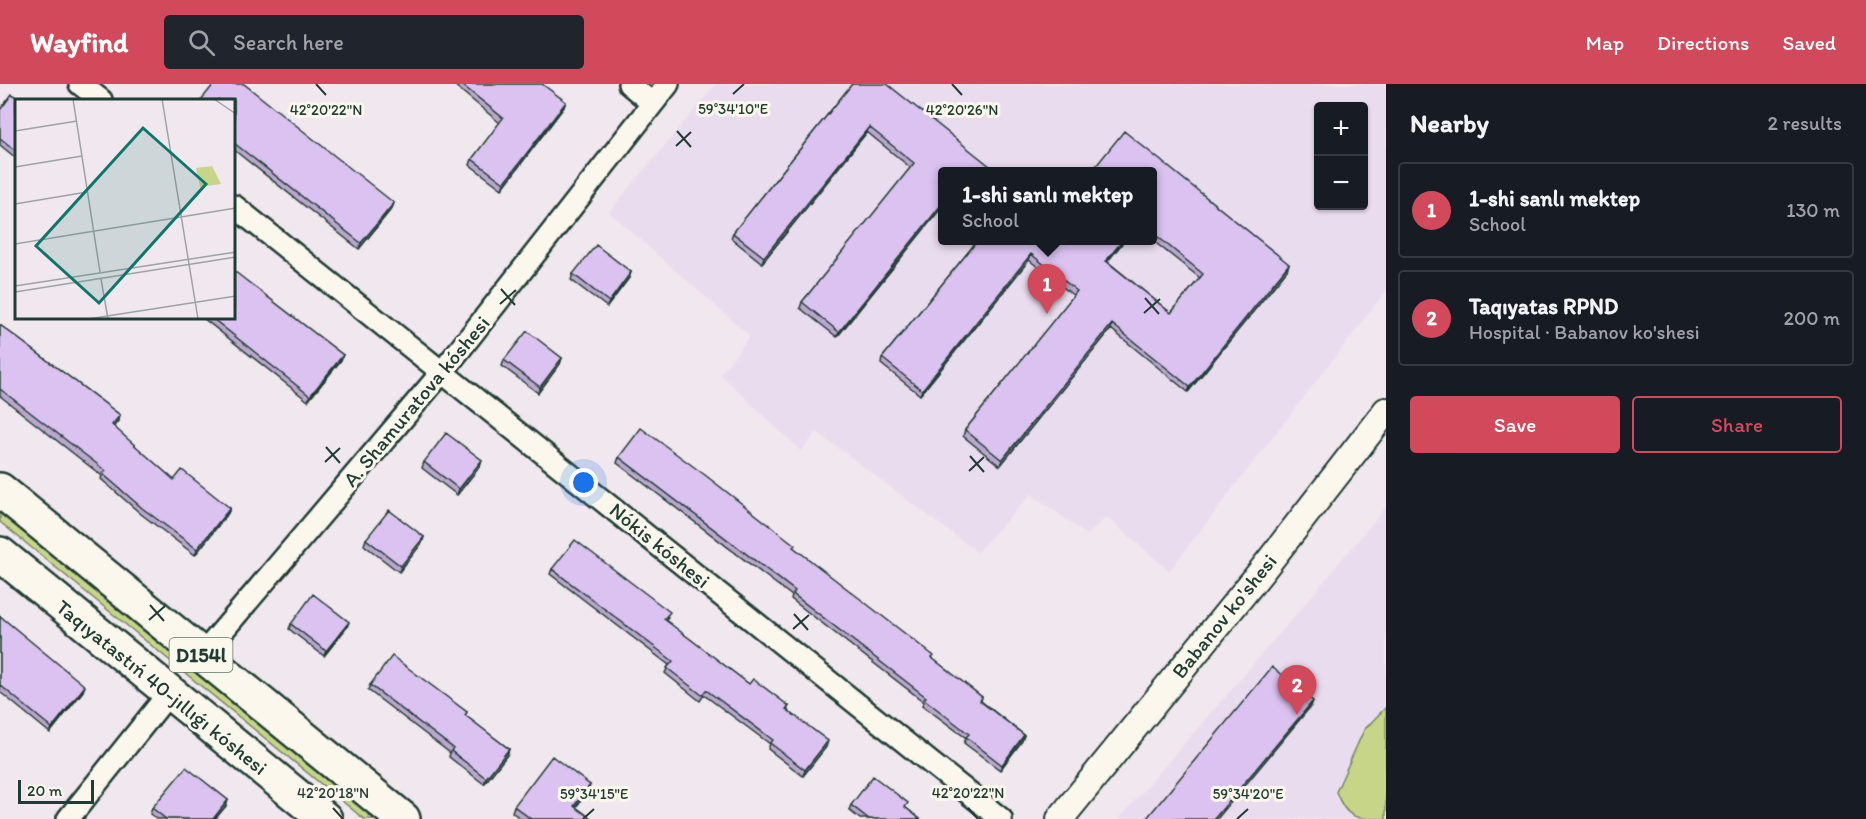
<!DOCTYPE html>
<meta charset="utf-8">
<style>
:root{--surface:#171b24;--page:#20242c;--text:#f1f3f6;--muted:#9ea1a6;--line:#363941;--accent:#d1495b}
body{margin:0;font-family:Itim,sans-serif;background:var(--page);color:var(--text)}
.controls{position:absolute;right:18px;top:18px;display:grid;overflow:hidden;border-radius:6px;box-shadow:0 2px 4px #0004}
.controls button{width:54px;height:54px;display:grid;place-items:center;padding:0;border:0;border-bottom:2px solid var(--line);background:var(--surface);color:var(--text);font:30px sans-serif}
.scale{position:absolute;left:18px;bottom:15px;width:76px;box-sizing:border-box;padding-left:6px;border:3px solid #1f3d34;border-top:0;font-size:16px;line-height:21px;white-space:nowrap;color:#1f3d34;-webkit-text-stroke:4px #fbf7ec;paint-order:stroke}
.you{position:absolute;left:584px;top:399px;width:21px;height:21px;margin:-15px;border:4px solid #fff;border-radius:50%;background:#1a73e8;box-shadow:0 0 0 9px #1a73e833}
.badge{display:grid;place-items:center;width:39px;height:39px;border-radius:50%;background:var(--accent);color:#fff;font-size:20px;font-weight:700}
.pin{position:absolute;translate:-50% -50px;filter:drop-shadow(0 2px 3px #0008)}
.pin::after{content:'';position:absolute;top:32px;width:21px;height:18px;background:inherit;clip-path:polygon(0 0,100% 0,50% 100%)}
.popup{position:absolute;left:938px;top:83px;width:219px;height:78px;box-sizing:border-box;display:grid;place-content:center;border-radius:6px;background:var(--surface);filter:drop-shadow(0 2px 4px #0005);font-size:20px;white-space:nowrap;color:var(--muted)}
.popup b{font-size:22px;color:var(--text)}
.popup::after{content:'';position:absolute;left:50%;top:100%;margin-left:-12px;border:12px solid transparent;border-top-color:var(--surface)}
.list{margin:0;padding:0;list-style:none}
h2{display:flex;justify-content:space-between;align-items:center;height:78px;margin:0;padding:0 24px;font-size:26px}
h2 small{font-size:20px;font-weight:400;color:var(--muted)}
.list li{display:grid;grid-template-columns:39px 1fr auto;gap:18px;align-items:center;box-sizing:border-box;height:96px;margin:0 12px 12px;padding:0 12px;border:2px solid var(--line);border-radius:6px}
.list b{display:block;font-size:22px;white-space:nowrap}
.list p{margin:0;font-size:20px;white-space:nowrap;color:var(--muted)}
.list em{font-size:20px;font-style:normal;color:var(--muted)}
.actions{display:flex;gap:12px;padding:18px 24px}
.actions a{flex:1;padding:14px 0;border:2px solid var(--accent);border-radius:6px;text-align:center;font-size:21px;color:var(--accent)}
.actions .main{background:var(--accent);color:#fff}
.icon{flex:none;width:33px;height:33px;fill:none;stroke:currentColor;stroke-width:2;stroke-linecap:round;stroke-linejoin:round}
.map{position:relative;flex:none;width:1386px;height:735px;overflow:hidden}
header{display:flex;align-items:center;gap:36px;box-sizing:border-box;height:84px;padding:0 30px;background:var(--accent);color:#fff}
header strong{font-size:28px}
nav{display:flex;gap:33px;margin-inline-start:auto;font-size:21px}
.search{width:420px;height:54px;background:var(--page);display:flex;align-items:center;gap:15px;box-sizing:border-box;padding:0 21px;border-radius:6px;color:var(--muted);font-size:22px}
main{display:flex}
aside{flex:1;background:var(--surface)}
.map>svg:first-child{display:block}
.built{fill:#eadcef;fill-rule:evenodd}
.green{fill:#c7d589;stroke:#73895e;stroke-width:1.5}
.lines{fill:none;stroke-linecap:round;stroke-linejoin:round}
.minor-casing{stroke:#1f3d34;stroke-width:26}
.tertiary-casing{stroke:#1f3d34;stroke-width:30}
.primary-casing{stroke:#1f3d34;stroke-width:38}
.minor{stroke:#fbf7ec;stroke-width:21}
.tertiary{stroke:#fbf7ec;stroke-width:26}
.primary{stroke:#fbf7ec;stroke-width:33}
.wall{fill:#bca7cf;stroke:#1f3d34;stroke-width:1.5}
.shaded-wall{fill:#9988a9;stroke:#1f3d34;stroke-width:1.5}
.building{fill:#dbc2f1;stroke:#1f3d34;stroke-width:1.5}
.ticks{fill:none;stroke:#1f3d34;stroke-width:2}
.labels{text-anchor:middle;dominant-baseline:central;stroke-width:6;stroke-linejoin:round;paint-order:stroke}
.shield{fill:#fbf7ec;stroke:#61756b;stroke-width:1.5}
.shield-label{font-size:20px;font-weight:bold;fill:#1f3d34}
.street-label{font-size:21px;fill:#1f3d34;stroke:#fbf7ec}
.inset-road{fill:none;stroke:#9da3a4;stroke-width:1.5}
.view{fill:#0f766e;fill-opacity:0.15;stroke:#0f766e;stroke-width:3}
.inset-edge{fill:none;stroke:#1f3d34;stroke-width:3}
.ticks-label{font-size:15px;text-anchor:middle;fill:#1f3d34;stroke:#fbf7ec;stroke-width:6;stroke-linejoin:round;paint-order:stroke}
</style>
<header>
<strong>Wayfind</strong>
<div class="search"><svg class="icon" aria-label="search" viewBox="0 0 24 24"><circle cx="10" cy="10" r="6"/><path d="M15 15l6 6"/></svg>Search here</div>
<nav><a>Map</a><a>Directions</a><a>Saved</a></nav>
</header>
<main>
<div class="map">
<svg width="1386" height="735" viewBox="0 0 1386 735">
<rect width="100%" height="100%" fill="#f1e7ee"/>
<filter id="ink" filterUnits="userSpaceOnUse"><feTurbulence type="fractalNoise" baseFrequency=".0167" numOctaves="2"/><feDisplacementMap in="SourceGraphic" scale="12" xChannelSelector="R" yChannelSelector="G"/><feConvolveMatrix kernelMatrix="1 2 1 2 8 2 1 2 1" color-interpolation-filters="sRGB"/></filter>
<g filter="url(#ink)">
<!-- built -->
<path class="built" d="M716,0H1386V207L1169,487L1107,433L1087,451L1031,410L977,468L817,348L801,367L720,290L750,252L609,128ZM1318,22H1364V122H1318ZM942,88H1152V156H942Z
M1386,423V735H1119L1299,527Z"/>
<!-- green -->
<path class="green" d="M0,426L379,735H364L0,438Z
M1386,623V735C1354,735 1347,735 1336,708L1364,646Z"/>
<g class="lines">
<!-- minor casing -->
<g class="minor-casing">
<path id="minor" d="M80,0L101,16
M629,0L652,19
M234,122L1001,735
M202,571L443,287L668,0
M68,735L169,609"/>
</g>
<!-- tertiary casing -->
<g class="tertiary-casing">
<path id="tertiary" d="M1060,735L1260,489L1386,327"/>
</g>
<!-- primary casing -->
<g class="primary-casing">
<path id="primary" d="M0,406L403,735
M0,470L325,735"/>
</g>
<!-- minor -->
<use href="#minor" class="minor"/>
<!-- tertiary -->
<use href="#tertiary" class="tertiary"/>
<!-- primary -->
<use href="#primary" class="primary"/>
</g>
<!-- wall -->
<path class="wall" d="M453,0H542L564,23L502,105L470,81L472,75L500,39Z
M852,0L942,87V123L837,253L800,224L802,218L911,84L867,48L762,179L731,154L733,149Z
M16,16V74L0,61V26Z
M234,16L394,119L392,124L359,165L234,66Z
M1152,87L1287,186L1188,308L1111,245L1000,382L963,352L965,346L1074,212L1029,176L920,311L881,280L882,274L978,156L1108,178L1171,229L1200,194L1152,156Z
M631,188L629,194L607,223L571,196L573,190Z
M203,234H234L343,271L341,276L308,317Z
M0,241L120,331L118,337L113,343L174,396L230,424L228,429L195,471L141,430L101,395L102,392L0,312Z
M562,274L560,280L538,309L502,282L504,276Z
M619,373L794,464L933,575L982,613L981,617L1024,651L1022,657L1000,686L964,659L966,654L922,621L924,618L791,515L792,512L617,379Z
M424,378L480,382L457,411L422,384Z
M424,453L422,459L399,488L364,461L366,455Z
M552,485L668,533L665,536L749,600L789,622L787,626L826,663L803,692L768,665L770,660L704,611L700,617L665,589L669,581L550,490Z
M0,532L83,607L50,649L0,608Z
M291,540L347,543L324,572L289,545Z
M370,601L467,628L465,632L509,665L507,671L484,700L449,673L450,669L368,606Z
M590,701L588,707L576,723L592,735H521L512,728L514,722Z
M228,716L226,722L215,735H157L150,730L152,724Z
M851,721L906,724L920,735H860L849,726Z"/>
<!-- shaded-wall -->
<path class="shaded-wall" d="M566,18L564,23L502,105L504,99Z
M869,43L867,48L762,179L764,173Z
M394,119L392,124L359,165L361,159Z
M942,120V123L837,253L839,248Z
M1123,156H1125L1104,182L1106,177Z
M1031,170L1029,176L920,311L922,306Z
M1289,180L1287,186L1188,308L1190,303Z
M631,188L629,194L607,223L609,218Z
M1112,240L1111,245L1000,382L1002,376Z
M343,271L341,276L308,317L310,312Z
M562,274L560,280L538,309L540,303Z
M120,331L118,337L110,347L112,341Z
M482,376L480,382L457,411L459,405Z
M230,424L228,429L195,471L197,465Z
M424,453L422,459L399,488L401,482Z
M349,538L347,543L324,572L326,567Z
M85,602L83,607L50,649L52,644Z
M1313,617L1311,622L1217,735H1214Z
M1024,651L1022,657L1000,686L1002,681Z
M828,657L826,663L803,692L805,686Z
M509,665L507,671L484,700L486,694Z
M590,701L588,707L572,728L574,722Z
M228,716L226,722L215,735H213Z"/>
<!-- building -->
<path class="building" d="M214,0H244L394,119L361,159L234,59V16H201Z
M461,0H542L566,18L504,99L472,75L503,34Z
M852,0H887L996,87H942V120L839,248L802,218L914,79L869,43L764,173L733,149Z
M12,10L20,16H16V67L0,54V26Z
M1124,47L1289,180L1190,303L1112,240L1002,376L965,346L1077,207L1031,170L922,306L882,274L978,156H1081L1085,159L1087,156H1123L1106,177L1171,229L1203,190L1152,148V87H1092Z
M596,161L631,188L609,218L573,190Z
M234,187L343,271L310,312L212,234H234Z
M0,241L120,331L112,341L174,396L182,386L230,424L197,465L142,424L103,390L106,387L0,305Z
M527,247L562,274L540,303L504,276Z
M641,344L705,391L795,461L793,463L934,572L932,574L982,613L980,617L1024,651L1002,681L966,653L969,650L924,615L926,613L793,510L795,507L619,373Z
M446,349L482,376L459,405L424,378Z
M389,426L424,453L401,482L366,455Z
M575,456L670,528L664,535L749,600L753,595L789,622L786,625L828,657L805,686L770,659L773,656L706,606L702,611L667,584L673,577L552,485Z
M313,510L349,538L326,567L291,540Z
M0,532L85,602L52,644L0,601Z
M392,572L467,628L465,631L509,665L486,694L451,667L453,664L370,601Z
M1272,583L1313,617L1214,735H1146Z
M552,672L590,701L574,722L592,735H531L514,722Z
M186,683L228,716L213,735H166L152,724Z
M873,692L908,719L905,723L920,735H869L851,721Z"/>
</g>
<!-- ticks -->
<path class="ticks" d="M316,0L326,11M952,0L962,11M733,10L744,0M677,47L691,63M676,62L691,48M501,205L515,221M1145,214L1159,230M500,220L516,206M1144,229L1160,215M326,363L340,379M970,372L984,388M325,378L340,364M969,387L984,373M150,521L164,537M794,530L808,546M149,536L165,522M793,545L809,531M333,724L343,735M968,724L978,735M583,735L594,725M1237,735L1248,725"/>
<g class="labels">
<!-- shield labels -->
<rect class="shield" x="169.5" y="554" width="63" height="34" rx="4.5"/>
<g class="shield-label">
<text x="201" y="571">D154l</text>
</g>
<!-- street labels -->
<g class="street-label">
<text transform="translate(416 317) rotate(-50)">A. Shamuratova kóshesi</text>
<text transform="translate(660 461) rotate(39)">Nókis kóshesi</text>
<text transform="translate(1224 532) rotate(-51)">Babanov ko'shesi</text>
<text transform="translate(162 603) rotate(39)">Taqıyatastıń 40-jıllıǵı kóshesi</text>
</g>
</g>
<!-- overview -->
<g transform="translate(15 15)">
<rect width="220" height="220" fill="#f1e7ee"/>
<path d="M197,67L206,85L185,88L181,69Z" fill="#c7d589"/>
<path class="inset-road" d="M58,0L85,173M147,0L183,220M199,0L221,15M0,32L62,22M0,68L67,57M0,105L72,93M0,145L221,109M86,180L93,220M0,187L221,153M0,193L221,158M73,220L221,197"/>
<path class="view" d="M128,29L191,85L84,204L21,147Z"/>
<rect width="220" height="220" class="inset-edge"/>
</g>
<g class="ticks-label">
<text x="733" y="30">59°34'10"E</text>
<text x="326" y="31">42°20'22"N</text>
<text x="962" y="31">42°20'26"N</text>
<text x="333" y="714">42°20'18"N</text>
<text x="968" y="714">42°20'22"N</text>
<text x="594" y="715">59°34'15"E</text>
<text x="1248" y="715">59°34'20"E</text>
</g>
</svg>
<div class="controls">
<button>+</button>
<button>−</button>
</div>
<div class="scale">20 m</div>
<div class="you"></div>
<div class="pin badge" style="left:1047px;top:230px">1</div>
<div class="popup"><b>1-shi sanlı mektep</b>School</div>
<div class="pin badge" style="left:1297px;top:631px">2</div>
</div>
<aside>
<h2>Nearby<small>2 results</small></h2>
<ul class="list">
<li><span class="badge">1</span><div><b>1-shi sanlı mektep</b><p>School</p></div><em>130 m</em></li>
<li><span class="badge">2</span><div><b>Taqıyatas RPND</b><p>Hospital · Babanov ko'shesi</p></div><em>200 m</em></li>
</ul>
<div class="actions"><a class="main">Save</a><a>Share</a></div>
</aside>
</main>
